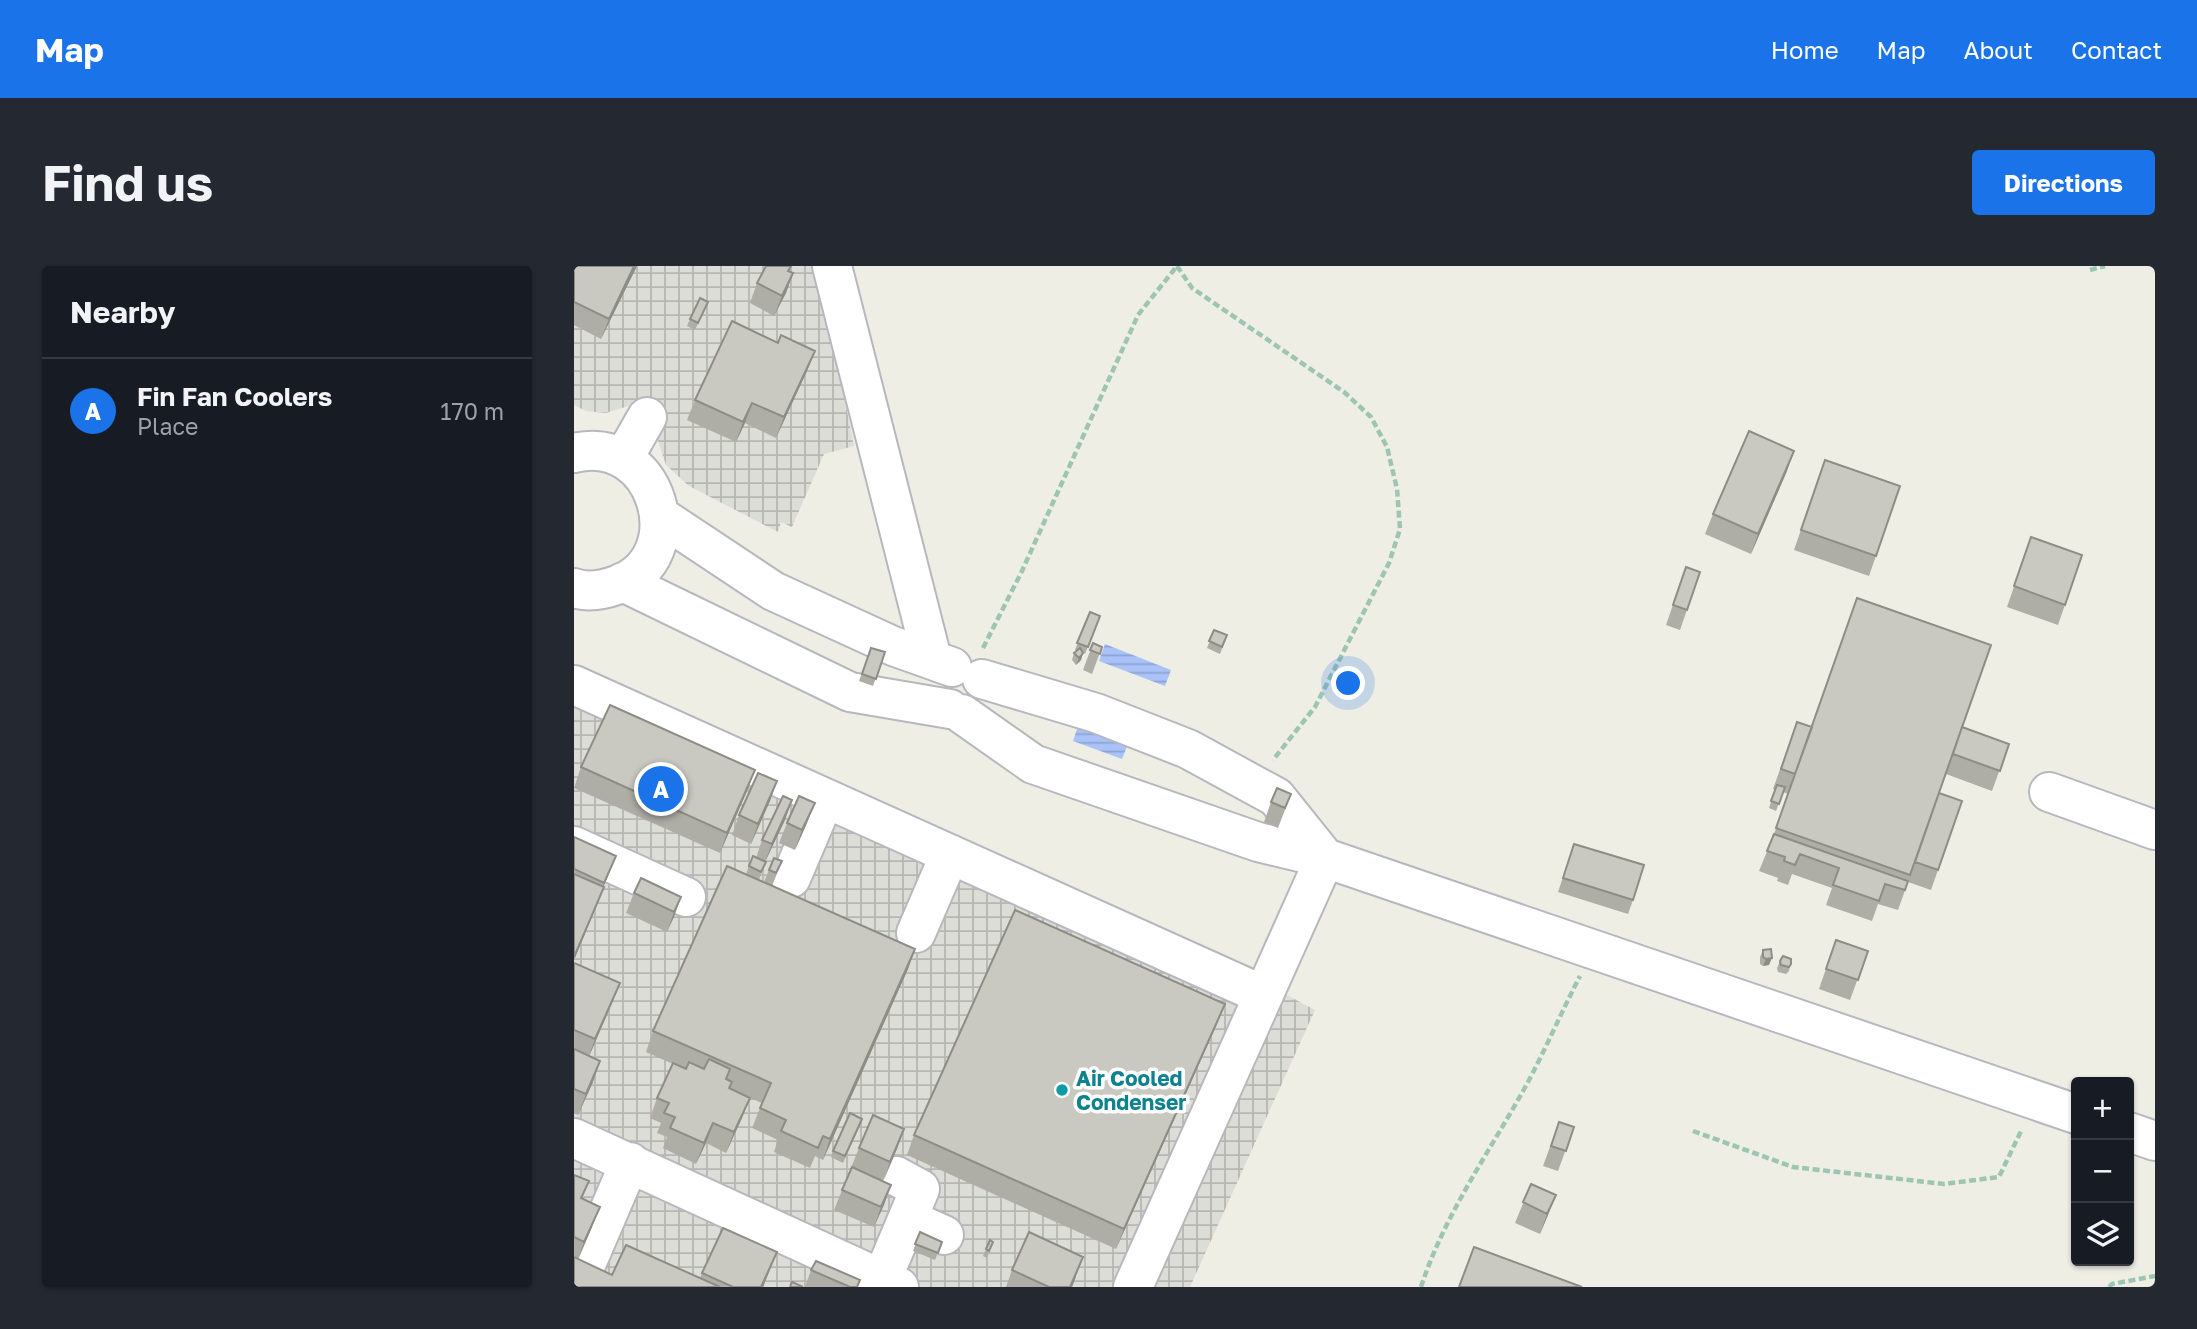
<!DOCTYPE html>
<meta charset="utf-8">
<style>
:root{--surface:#171b24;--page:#242831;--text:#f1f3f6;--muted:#9ea1a6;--line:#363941;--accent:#1a73e8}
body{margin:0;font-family:"Golos Text",sans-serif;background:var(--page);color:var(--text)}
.controls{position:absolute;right:21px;bottom:21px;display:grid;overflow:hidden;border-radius:7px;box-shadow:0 2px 5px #0004}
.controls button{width:63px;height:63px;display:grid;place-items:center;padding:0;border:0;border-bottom:2px solid var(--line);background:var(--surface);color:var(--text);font:35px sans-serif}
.you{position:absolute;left:775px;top:418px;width:24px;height:24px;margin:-18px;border:5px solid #fff;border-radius:50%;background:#1a73e8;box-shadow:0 0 0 10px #1a73e833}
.badge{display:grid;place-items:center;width:46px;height:46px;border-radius:50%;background:var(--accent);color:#fff;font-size:23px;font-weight:700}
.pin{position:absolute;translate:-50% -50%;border:4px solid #fff;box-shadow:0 2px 7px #0006}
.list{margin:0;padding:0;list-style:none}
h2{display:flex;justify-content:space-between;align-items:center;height:91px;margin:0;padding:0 28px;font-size:30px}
h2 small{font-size:23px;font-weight:400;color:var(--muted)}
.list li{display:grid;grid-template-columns:46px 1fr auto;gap:21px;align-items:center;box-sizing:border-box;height:105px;padding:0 28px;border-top:2px solid var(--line)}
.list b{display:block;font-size:26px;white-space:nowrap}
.list p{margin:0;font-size:23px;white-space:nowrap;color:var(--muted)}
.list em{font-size:23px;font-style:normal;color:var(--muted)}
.icon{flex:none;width:38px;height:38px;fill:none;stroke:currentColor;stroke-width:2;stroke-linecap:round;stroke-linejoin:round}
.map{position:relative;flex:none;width:1581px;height:1021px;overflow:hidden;border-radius:7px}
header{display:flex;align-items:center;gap:42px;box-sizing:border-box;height:98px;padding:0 35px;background:var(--accent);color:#fff}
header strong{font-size:33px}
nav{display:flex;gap:38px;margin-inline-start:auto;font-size:24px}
.intro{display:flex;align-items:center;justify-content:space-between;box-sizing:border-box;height:168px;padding:0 42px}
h1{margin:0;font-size:49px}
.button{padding:18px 32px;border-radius:7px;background:var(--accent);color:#fff;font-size:24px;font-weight:700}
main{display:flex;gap:42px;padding:0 42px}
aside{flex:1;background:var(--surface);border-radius:7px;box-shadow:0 2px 5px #0004}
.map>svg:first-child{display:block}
.industrial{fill:url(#industrial-grid)}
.water{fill:url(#water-rules)}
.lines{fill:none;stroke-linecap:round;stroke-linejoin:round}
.minor-casing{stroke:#b7b8be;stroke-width:42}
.path{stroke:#9dc5b2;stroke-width:4.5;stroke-dasharray:7 3.5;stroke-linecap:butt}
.minor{stroke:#fff;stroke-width:38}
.wall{fill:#aeada6}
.shaded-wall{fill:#8d8d87}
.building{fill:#cac9c1;stroke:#8d8d87;stroke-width:2}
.culture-dot{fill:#0f9aa8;stroke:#fff;stroke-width:2.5}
.labels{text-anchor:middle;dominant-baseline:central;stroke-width:7;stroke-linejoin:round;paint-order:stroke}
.culture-label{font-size:21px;font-weight:bold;fill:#0d838f;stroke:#fff;text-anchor:start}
</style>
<header>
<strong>Map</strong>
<nav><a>Home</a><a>Map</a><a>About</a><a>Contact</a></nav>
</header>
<div class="intro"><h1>Find us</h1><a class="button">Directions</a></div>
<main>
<aside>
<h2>Nearby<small></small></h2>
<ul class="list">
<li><span class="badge">A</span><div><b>Fin Fan Coolers</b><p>Place</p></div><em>170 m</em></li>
</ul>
</aside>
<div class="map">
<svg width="1581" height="1021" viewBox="0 0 1581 1021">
<defs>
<pattern id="industrial-grid" width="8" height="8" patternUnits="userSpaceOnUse" patternTransform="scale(1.75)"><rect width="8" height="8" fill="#ddddd7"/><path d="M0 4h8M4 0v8" fill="none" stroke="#b6b6b2"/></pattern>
<pattern id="water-rules" width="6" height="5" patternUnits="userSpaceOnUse" patternTransform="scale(1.75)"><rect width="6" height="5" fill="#a9c3fa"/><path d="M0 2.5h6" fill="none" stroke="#8da2ce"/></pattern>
</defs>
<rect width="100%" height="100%" fill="#eeeee5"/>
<!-- industrial -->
<path class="industrial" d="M0,0H238L253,44L280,180L250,188L218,261L207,256L204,266L115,220L92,199L80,163L64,137L32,147L12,145L0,139Z
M0,407L694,719L741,744L616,1021H0Z"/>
<!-- water -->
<path class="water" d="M531,378L597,404L591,420L525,395Z
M504,460L554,478L548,493L499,475Z"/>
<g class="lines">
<!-- minor casing -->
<g class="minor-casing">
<path id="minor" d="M258,0L358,393
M0,187C84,167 120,291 43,319C29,324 14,327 0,322
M49,193L73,151
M86,250L199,325L319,380L378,401
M49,316L276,426L376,443
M408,413L522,447L614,483L702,531L751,592
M0,419L689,729
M388,448L459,498L684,576L751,592L1502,848
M1475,526L1581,564
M0,580L112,631
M217,612L251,532
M342,667L376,588
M1555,866L1581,875
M0,872L325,1021
M334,953L370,969
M10,1003L56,896
M308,1013L346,923L322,910
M559,1021L751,592"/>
</g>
<!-- path -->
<path class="path" d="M603,0L618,22L770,126L797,151L813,181L823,223L826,263L815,297L741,441L699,494
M1516,4L1531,0
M409,382L448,305L564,49L603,0
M1119,865L1219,901L1370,918L1425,911L1448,863
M847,1021C871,947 917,884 954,816C972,782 988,745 1006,710
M1535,1021L1538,1018L1581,1010"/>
<!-- minor -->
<use href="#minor" class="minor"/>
</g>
<!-- wall -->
<path class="wall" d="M0,0H63L27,73L0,59Z
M192,0H217L215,5L219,7L212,27L200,50L176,37L183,17Z
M134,36L121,64L113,60L116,53Z
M204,77L241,85L233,105L202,172L171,157L162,176L113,154L121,134Z
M1251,194L1326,220L1295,310L1220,284Z
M1213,205L1177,288L1131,268L1139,248Z
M1457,271L1508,289L1484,359L1433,341Z
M1112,301L1126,306L1106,364L1092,359Z
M516,346L526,350L511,388L509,387L507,394L502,399L498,394L500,387L503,385L501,384Z
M640,364L653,369L646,388L633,382Z
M519,377L528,381L518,408L509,404Z
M297,382L311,386L299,420L285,415Z
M1223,456L1237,461H1388L1435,478L1418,525L1372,508L1365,527L1388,535L1357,624L1334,616L1324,644L1304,638L1298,655L1252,639L1258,622L1218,608L1214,619L1203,615L1204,612L1185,605L1199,571L1216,523L1214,528L1209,526L1202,545L1195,542L1201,524L1199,523Z
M7,501L181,504L173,525L146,587L0,522Z
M717,528L704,562L690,556L697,536Z
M196,535L177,578L158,569L165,549Z
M211,554L191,596L185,614L190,616L195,604L208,595L198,620L341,683L334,703L249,894L241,890L236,902L200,886L204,874L178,862L188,837L155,823L168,852L152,887L132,877L122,898L89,882L93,871L83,867L87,857L76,852L83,832L99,798L72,786L79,765L172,608L175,600L182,592L188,574Z
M213,557H233L221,584L205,577Z
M0,571L34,610L0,694Z
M1000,578L1059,634L1054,648L984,626Z
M60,627L107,631L93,666L52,647Z
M1262,674L1294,685L1276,734L1245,723Z
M1189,684L1195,699L1189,700L1186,698V691Z
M1217,693L1215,705L1212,708L1204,706L1203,702L1206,695Z
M0,697L46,717L38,737L15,790L19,816L4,849L0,847Z
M643,758L542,983L333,889L340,869Z
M985,856L1000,861L984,905L969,900Z
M286,860L269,897L257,891L259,885Z
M330,863L309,915L317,919L300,961L260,944L285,882Z
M0,909L15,915L8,933L18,961L4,993L38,1009L126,1012L128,1007L203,986L189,1021H0Z
M957,918L974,949L966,968L941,957Z
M346,966L368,976L361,994L339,985Z
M416,974L419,976L413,992L409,990Z
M237,1004L283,1021H231Z
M438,1004L502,1011L498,1021H432Z"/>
<!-- shaded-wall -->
<path class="shaded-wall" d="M60,0H63L27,73L35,53Z
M219,7L212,27L200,50L208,30Z
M241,85L233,105L202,172L210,151Z
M178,137L171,157L162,176L169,156Z
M1220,185L1213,205L1177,288L1184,268Z
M509,387L507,394L502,399L505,392Z
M181,504L173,525L146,587L153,567Z
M203,515L196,535L177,578L184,558Z
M218,534L211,554L190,598L198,578Z
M241,537L233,557L221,584L228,564Z
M42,590L34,610L22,637L30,617Z
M30,621L22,641L0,694V691Z
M107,631L100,651L93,666L100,646Z
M341,683L334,703L249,894L256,873Z
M1198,692L1195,699L1189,700L1192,693Z
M46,717L38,737L14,793L21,773Z
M651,738L643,758L542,983L550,963Z
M26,795L19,816L4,849L12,828Z
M176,832L168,852L152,887L160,866Z
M139,857L132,877L122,898L130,877Z
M330,863L323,883L309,916L316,896Z
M317,919L310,939L300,961L307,941Z
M982,929L974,949L966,968L973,948Z
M26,941L18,961L3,996L10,976Z
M203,986L189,1021H187Z
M509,991L498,1021H496Z"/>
<!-- building -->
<path class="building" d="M0,0H60L35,53L0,36Z
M192,0H217L214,5L219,7L208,30L183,17Z
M126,32L134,36L124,57L116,53Z
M158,55L204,77L207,69L241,85L210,151L178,137L169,156L121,134Z
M1175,165L1220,185L1184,268L1139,248Z
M1251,194L1326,220L1302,290L1227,264Z
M1457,271L1508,289L1491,339L1440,320Z
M1112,301L1126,306L1113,344L1099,339Z
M1283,332L1417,379L1336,609L1202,562Z
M516,346L526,350L514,381L503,377Z
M640,364L653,369L648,381L635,375Z
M519,377L528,381L526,388L516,384Z
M297,382L311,386L302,413L288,408Z
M506,382L509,387L505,392L500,387Z
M36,439L181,504L153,567L7,501Z
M1223,456L1238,461L1221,508L1207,503Z
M1388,461L1435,478L1426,505L1379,488Z
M184,507L203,515L184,558L165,549Z
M1203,519L1211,521L1205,538L1197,535Z
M703,522L717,528L711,542L697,536Z
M1365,527L1388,535L1364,604L1341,596Z
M209,530L218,534L198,578L188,574Z
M225,530L241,537L228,564L213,557Z
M1200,568L1334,615L1331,624L1311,618L1305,635L1259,619L1265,602L1226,588L1221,599L1210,595L1211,591L1193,585Z
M0,571L42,590L30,617L0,603Z
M1000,578L1070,599L1059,634L989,612Z
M179,590L192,596L187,606L175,600Z
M200,592L208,595L202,607L195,604Z
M153,600L341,683L256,873L249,870L244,882L207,865L212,854L186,842L197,817L79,765Z
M0,608L30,621L0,691Z
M67,612L107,631L100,646L60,627Z
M441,644L651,738L550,963L340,869Z
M1262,674L1294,685L1284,714L1252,703Z
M1197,683L1198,692L1192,693L1189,691V684Z
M1209,690L1217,693V698L1215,701L1207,699L1206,695Z
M0,697L46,717L21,773L0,764Z
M0,783L26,795L12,828L0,823Z
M135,793L156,803L152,813L158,816L155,822L176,832L160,866L139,857L130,877L96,862L101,851L90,847L95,837L83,832L99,797L112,803L115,796L130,803Z
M276,847L288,853L271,890L259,885Z
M299,849L330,863L316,896L285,882Z
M985,856L1000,861L992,885L977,880Z
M278,901L317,919L307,941L268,924Z
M0,909L15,915L7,932L26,941L10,976L0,971Z
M957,918L982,929L973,948L949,936Z
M149,962L203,986L187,1021H159L128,1007Z
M346,966L368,976L364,987L341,978Z
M455,966L509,991L496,1021H475L438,1004Z
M416,974L419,976L415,985L412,983Z
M52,979L146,1021H0V991L38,1009Z
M900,981L1008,1021H885Z
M242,995L286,1014L283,1021H276L237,1004Z
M218,1016L229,1021H216Z"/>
<!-- markers -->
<circle class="culture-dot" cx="488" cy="824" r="7"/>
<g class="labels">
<!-- culture labels -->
<g class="culture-label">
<text x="502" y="812">Air Cooled<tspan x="502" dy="24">Condenser</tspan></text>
</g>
</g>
</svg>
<div class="controls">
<button>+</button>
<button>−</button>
<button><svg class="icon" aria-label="layers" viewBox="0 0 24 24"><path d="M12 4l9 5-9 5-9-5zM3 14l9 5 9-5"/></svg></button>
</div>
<div class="you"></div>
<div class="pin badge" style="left:87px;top:523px">A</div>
</div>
</main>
